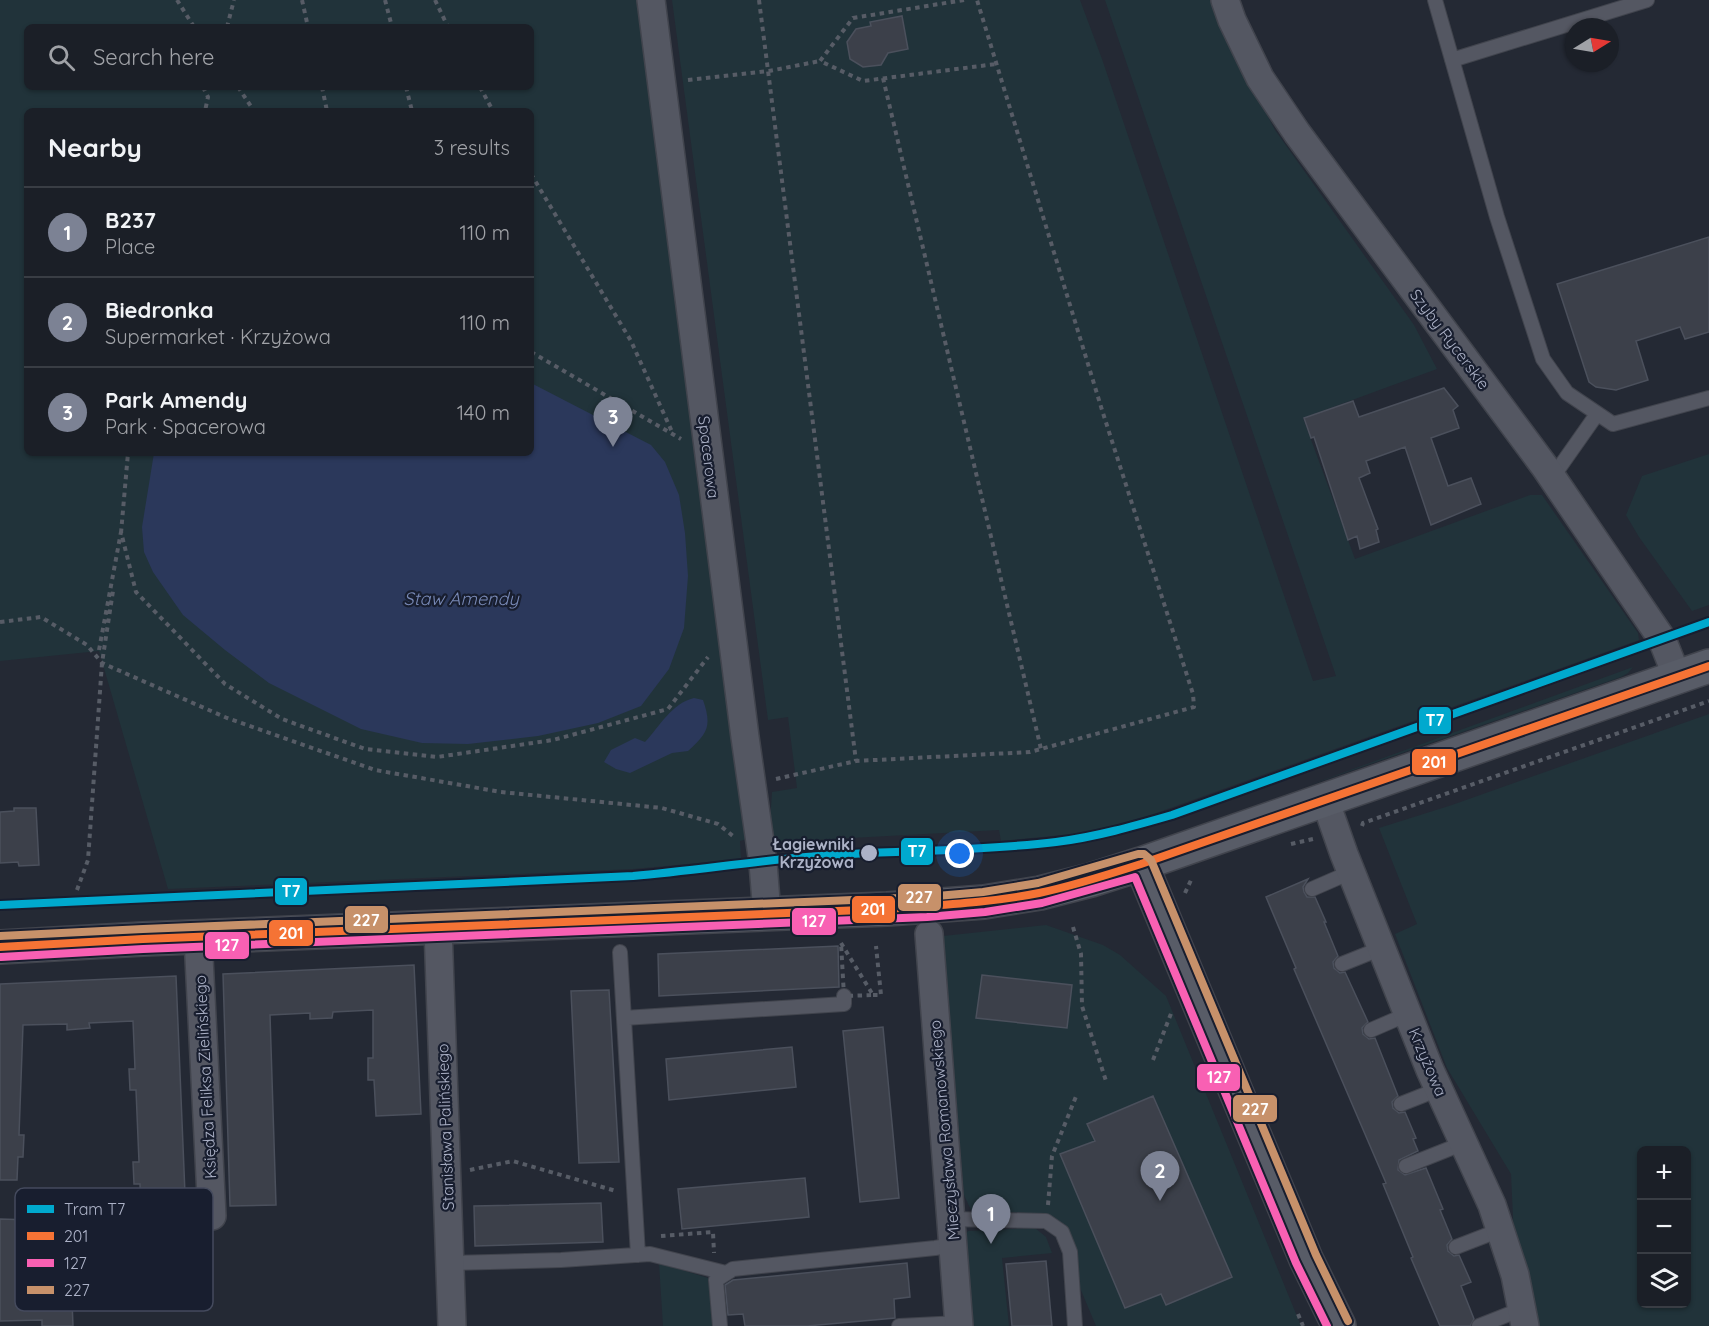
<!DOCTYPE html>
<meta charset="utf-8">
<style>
:root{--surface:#1b1f27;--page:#24272f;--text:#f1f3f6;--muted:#a0a2a7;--line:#393d44;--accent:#7c8294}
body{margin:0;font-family:Quicksand,sans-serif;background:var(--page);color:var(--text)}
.controls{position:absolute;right:18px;bottom:18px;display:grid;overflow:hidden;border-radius:9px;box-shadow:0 2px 4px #0004}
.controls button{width:54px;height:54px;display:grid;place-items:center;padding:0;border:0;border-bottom:2px solid var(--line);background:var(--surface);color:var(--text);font:30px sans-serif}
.compass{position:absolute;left:1565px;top:18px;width:54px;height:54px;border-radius:50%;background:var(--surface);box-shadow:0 2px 4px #0004;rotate:79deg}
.you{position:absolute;left:960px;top:854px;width:21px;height:21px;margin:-15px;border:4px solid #fff;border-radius:50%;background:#1a73e8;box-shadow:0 0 0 9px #1a73e833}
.badge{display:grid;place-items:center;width:39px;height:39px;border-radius:50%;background:var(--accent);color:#fff;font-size:20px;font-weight:700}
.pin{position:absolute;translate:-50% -50px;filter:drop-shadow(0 2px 3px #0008)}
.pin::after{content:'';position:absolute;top:32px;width:21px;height:18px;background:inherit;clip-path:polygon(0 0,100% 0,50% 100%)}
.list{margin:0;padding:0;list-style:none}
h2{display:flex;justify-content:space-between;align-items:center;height:78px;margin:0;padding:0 24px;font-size:26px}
h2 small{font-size:20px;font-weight:400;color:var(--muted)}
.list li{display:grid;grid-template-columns:39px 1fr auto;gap:18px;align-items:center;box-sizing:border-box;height:90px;padding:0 24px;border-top:2px solid var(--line)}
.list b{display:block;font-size:22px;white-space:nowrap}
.list p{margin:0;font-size:20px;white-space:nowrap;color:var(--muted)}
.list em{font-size:20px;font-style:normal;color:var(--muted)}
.icon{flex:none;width:33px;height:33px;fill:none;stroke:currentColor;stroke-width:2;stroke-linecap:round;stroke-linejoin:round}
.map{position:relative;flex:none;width:1709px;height:1326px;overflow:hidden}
.search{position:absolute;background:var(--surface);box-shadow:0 2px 4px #0004;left:24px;top:24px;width:510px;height:66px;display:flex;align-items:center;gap:15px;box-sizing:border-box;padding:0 21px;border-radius:9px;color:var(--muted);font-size:22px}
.panel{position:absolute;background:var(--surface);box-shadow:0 2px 4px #0004;left:24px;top:108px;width:510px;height:348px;border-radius:9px}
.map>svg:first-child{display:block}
.green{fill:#21333a;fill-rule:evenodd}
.water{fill:#2b385b}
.building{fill:#3c404a;stroke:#4b505c;stroke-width:1.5}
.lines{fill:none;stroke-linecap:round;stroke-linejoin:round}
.lane-casing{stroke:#41444d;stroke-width:16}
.street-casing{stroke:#41444d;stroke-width:30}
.secondary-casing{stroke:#41444d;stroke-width:36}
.path{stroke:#575c66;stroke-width:4;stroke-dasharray:4.5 4.5;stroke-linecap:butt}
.lane{stroke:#545762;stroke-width:14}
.street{stroke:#545762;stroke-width:27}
.secondary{stroke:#585c67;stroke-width:33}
.bus-1-casing{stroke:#181e2f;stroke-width:12}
.bus-2-casing{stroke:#181e2f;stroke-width:12}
.bus-3-casing{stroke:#181e2f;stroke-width:12}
.bus-1{stroke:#f57335;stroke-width:8}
.bus-2{stroke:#f860b3;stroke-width:8}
.bus-3{stroke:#c7916a;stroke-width:8}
.tram-1-casing{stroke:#181e2f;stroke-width:12}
.tram-1{stroke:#00a9ce;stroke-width:8}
.stop-dot{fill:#acb2c7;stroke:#181e2f;stroke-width:2}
.labels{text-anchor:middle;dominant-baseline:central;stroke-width:4.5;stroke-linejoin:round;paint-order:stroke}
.street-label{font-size:16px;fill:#acb2c7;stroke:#181e2f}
.stop-label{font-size:16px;font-weight:bold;fill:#acb2c7;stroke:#181e2f;text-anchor:end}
.water-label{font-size:18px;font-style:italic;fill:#798ab7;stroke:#181e2f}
.key{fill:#181e2f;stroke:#444a5d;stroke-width:1.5}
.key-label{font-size:16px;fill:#acb2c7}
.line-badge{stroke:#181e2f;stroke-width:2}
.badge-label{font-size:16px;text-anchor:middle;font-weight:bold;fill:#fff}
</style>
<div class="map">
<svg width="1709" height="1326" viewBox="0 0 1709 1326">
<rect width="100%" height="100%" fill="#242934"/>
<!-- green -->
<path class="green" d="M0,0H638L747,839L740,841L741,859L633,869L168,889L99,651L0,661ZM27,27H531V87H27ZM27,111H531V453H27Z
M672,0H1080L1102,59L1313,681L1336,676L1105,0H1212L1222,29L1275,130L1414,325L1437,369L1303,418L1355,559L1530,495H1542L1638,633L1639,640L1148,816L1119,824L1073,834L1001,841L999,830L777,842V836L769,838L772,792L797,788L788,717L768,720Z
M1709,454V605L1692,611L1639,537L1626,515L1642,476Z
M1633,667L1628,673L1621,677L1304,787Z
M1709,714V1326H1539L1514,1239L1511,1174L1447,1068L1395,934L1417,924L1379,828L1452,805ZM1642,1150H1686V1304H1642Z
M1046,925L1103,945L1120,955L1166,996L1301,1326H1096L1078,1283L1068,1229L1047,1214L971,1210L964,1195L943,936Z
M1035,1228L1046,1237L1052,1253L1002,1258L1009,1326H969L963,1238L968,1231Z
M659,1263L708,1278L713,1326H663Z"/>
<!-- water -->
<path class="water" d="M531,383L651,445L665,462L679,495L685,533L688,576L684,628L669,669L641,706L598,723L538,736L468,744L422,743L361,729L269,683L225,650L183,615L153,572L144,552L142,527L154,453H531Z
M694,698L703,700C712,726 708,733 688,751L672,753L630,773L616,769L604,762L611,750L635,738L645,742C660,726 672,703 694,698Z"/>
<!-- building -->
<path class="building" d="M902,16L908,49L888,53L881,65L863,67L850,59L847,42L856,29L871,26L870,22Z
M1709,237V332L1685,339L1680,327L1636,341L1648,380L1616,390L1596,387L1589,382L1557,284Z
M1444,388L1458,406L1453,410L1459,428L1431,438L1448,486L1471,478L1481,504L1431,525L1405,447L1366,461L1370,473L1359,478L1378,529L1376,530L1379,542L1360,549L1357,536L1348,540L1314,437L1311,438L1304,418L1353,401L1359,417Z
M14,808H36L39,865L19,866L18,862L0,863V812L14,811Z
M1308,879L1303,887L1304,892L1307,897H1315L1326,922H1324L1338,956L1333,962L1334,968L1340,973L1345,972L1368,1022L1362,1028L1363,1034L1369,1039L1375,1038L1398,1096L1392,1102L1393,1108L1399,1113L1405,1112L1416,1138L1413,1139L1418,1151L1399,1160L1398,1170L1405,1175L1426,1168L1443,1209L1440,1210L1452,1239L1447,1245L1448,1251L1454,1256L1459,1255L1471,1282L1461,1286L1474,1319L1470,1326H1440L1411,1258L1413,1257L1383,1184L1386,1183L1294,969L1296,968L1266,897Z
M838,946L839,987L659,996L658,954Z
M414,965L421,1114L376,1116L374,1080H368V1058H373V1010L333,1012L332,1018L310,1019V1013L270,1015L276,1205L230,1206L223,974Z
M982,975L1072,985L1067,1028L976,1018Z
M176,976L186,1218L141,1220L140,1184H134L133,1162H139L136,1090H130L129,1069H135L133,1021L89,1023L90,1028L67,1030V1024L23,1025L19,1135H24L23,1157H18L17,1180H0V984Z
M609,990L619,1162L579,1163L571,991Z
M883,1027L899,1198L860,1202L843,1031Z
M792,1047L796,1087L669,1100L666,1059Z
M1153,1096L1232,1277L1166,1305L1161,1294L1125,1308L1060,1154L1095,1141L1087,1124Z
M805,1178L809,1217L682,1229L678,1189Z
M601,1203L603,1242L475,1246L474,1206Z
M0,1219L30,1220L29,1275H71L73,1326H42V1320L0,1321Z
M1046,1261L1052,1326H1012L1006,1264Z
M907,1263L910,1297L894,1299L895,1318L807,1326H745L743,1314L728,1315L725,1285L733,1280Z"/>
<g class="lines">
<!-- lane casing -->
<g class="lane-casing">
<path id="lane" d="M1435,0L1497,217L1543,359L1567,393L1613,424L1709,398
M1452,60L1647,0
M1552,478L1597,414
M1312,889L1351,872
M620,952L638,1255
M1342,964L1382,948
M624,1018L844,1004V996
M1371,1030L1408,1014
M1401,1104L1439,1089
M1406,1166L1464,1143
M950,1219L1046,1221L1062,1232L1070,1252L1075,1326
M1456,1247L1500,1230
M450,1263L561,1260L650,1254L726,1273
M720,1326L716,1280L733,1269L935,1248L953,1245
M899,1326L959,1323
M1479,1326L1522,1309"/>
</g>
<!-- street casing -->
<g class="street-casing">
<path id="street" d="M651,0L745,737L763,863L767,914
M1225,0L1232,20L1260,78L1297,133L1545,467L1662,639L1677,677
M1325,800L1344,854L1430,1070L1492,1205L1515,1275L1525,1326
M438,928L452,1326
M929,934L959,1326
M198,938L212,1216"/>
</g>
<!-- secondary casing -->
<g class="secondary-casing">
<path id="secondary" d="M1141,864L1306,1259L1339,1326
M0,947L143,939L887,909L984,902L1040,893L1091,880L1141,864L1709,666"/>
</g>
<!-- path -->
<path class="path" d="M177,0L194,27
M302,0L308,27
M385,0L392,27
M435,0L448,27
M759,0L856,761
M964,0L853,18L820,61L863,81L996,64
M227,27L234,0
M883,78L1041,749
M688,80L769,71L820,61
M203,87L208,97L205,111
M238,87L254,111
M322,87L327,111
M406,87L412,111
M480,87L493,111
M531,174L631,341L673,434
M531,352L681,439
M121,533L128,453
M0,622L41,617L87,645L102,663L227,718L375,770L501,792L662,808L718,824L733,836
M99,650L121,532L136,592L225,684L282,719L365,749L437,757L553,740L668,709L708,657
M776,779L856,761L1030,752L1194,707L1193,694L1102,410L977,0
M1362,826L1363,823L1709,701
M1291,844L1313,839
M77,890L88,860L102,663L113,591
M1185,893L1192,878
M1073,927L1081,954L1082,1006L1106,1081
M841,943L873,995L844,996Z
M873,995H881L876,946
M1153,1060L1172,1011
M470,1170L513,1161L616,1191
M1048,1205L1052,1156L1077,1094
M661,1236L713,1232L714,1253
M1298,1314L1303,1326"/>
<!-- lane -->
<use href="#lane" class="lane"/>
<!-- street -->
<use href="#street" class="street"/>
<!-- secondary -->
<use href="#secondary" class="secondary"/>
<!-- bus-1 casing -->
<g class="bus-1-casing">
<path id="bus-1" d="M0,947L143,939L887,909C938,905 989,903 1039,893C1073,886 1107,875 1141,864L1709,666"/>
</g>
<!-- bus-2 casing -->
<g class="bus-2-casing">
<path id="bus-2" d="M1,957L143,949L927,917L985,912L1042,903L1135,877L1296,1263L1327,1326"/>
</g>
<!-- bus-3 casing -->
<g class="bus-3-casing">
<path id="bus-3" d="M0,936L143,929L925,897L983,892L1038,883L1138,854H1144L1151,860L1316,1255L1348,1321"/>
</g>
<!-- bus-1 -->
<use href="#bus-1" class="bus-1"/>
<!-- bus-2 -->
<use href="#bus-2" class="bus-2"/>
<!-- bus-3 -->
<use href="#bus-3" class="bus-3"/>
<!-- tram-1 casing -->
<g class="tram-1-casing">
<path id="tram-1" d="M0,905L633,876C691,871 748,862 806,857C889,850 973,852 1056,842C1096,837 1134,826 1172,815L1709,622"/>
</g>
<!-- tram-1 -->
<use href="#tram-1" class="tram-1"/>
</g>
<!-- markers -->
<circle class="stop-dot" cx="869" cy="853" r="9"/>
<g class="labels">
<!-- street labels -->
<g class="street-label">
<text transform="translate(1450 339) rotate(53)">Szyby Rycerskie</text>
<text transform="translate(709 457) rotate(83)">Spacerowa</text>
<text transform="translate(1428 1062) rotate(67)">Krzyżowa</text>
<text transform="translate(205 1077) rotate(-93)">Księdza Feliksa Zielińskiego</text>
<text transform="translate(445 1127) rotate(-92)">Stanisława Palińskiego</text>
<text transform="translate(944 1130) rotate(-95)">Mieczysława Romanowskiego</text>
</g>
<!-- stop labels -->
<g class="stop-label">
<text x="854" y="844">Łagiewniki<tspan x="854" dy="18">Krzyżowa</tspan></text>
</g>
<!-- water labels -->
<g class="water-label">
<text x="461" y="598">Staw Amendy</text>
</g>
</g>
<!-- legend -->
<rect x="15" y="1188" width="198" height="123" rx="9" class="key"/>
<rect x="27" y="1205" width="27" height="8" fill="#00a9ce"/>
<rect x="27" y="1232" width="27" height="8" fill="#f57335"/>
<rect x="27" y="1259" width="27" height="8" fill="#f860b3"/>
<rect x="27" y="1286" width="27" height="8" fill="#c7916a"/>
<g class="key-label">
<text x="64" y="1215">Tram T7</text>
<text x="64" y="1242">201</text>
<text x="64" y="1269">127</text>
<text x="64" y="1296">227</text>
</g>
<g class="line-badge">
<rect x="1418" y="706" width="34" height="29" rx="6" fill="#00a9ce"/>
<rect x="1411" y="748" width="46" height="28" rx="6" fill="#f57335"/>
<rect x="900" y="837" width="34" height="29" rx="6" fill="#00a9ce"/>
<rect x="274" y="877" width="34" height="29" rx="6" fill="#00a9ce"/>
<rect x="897" y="883" width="45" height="29" rx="6" fill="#c7916a"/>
<rect x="851" y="895" width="45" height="29" rx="6" fill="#f57335"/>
<rect x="344" y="905" width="45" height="29" rx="6" fill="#c7916a"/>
<rect x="791" y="907" width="46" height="29" rx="6" fill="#f860b3"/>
<rect x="268" y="919" width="46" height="28" rx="6" fill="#f57335"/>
<rect x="204" y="931" width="46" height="29" rx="6" fill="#f860b3"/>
<rect x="1196" y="1063" width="45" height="29" rx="6" fill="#f860b3"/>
<rect x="1232" y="1094" width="46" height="29" rx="6" fill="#c7916a"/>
</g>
<g class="badge-label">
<text x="1435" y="726">T7</text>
<text x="1434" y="768">201</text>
<text x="917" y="857">T7</text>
<text x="291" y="897">T7</text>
<text x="919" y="903">227</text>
<text x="873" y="915">201</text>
<text x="366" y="926">227</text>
<text x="814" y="927">127</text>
<text x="291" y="939">201</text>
<text x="227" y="951">127</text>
<text x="1219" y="1083">127</text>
<text x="1255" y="1115">227</text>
</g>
</svg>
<div class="controls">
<button>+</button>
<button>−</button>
<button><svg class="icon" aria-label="layers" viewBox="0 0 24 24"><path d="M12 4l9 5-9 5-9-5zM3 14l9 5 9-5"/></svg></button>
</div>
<svg class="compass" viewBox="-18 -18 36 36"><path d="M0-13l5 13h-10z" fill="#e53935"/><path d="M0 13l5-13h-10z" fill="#a0a2a7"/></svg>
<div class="you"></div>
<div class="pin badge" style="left:991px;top:1244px">1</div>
<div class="pin badge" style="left:1160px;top:1201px">2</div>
<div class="pin badge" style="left:613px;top:447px">3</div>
<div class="search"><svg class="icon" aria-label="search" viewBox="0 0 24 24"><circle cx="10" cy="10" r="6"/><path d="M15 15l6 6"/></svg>Search here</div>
<section class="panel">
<h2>Nearby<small>3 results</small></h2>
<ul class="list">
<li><span class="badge">1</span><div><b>B237</b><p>Place</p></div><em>110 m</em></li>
<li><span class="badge">2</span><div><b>Biedronka</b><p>Supermarket · Krzyżowa</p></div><em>110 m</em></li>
<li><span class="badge">3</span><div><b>Park Amendy</b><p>Park · Spacerowa</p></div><em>140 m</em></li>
</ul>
</section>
</div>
